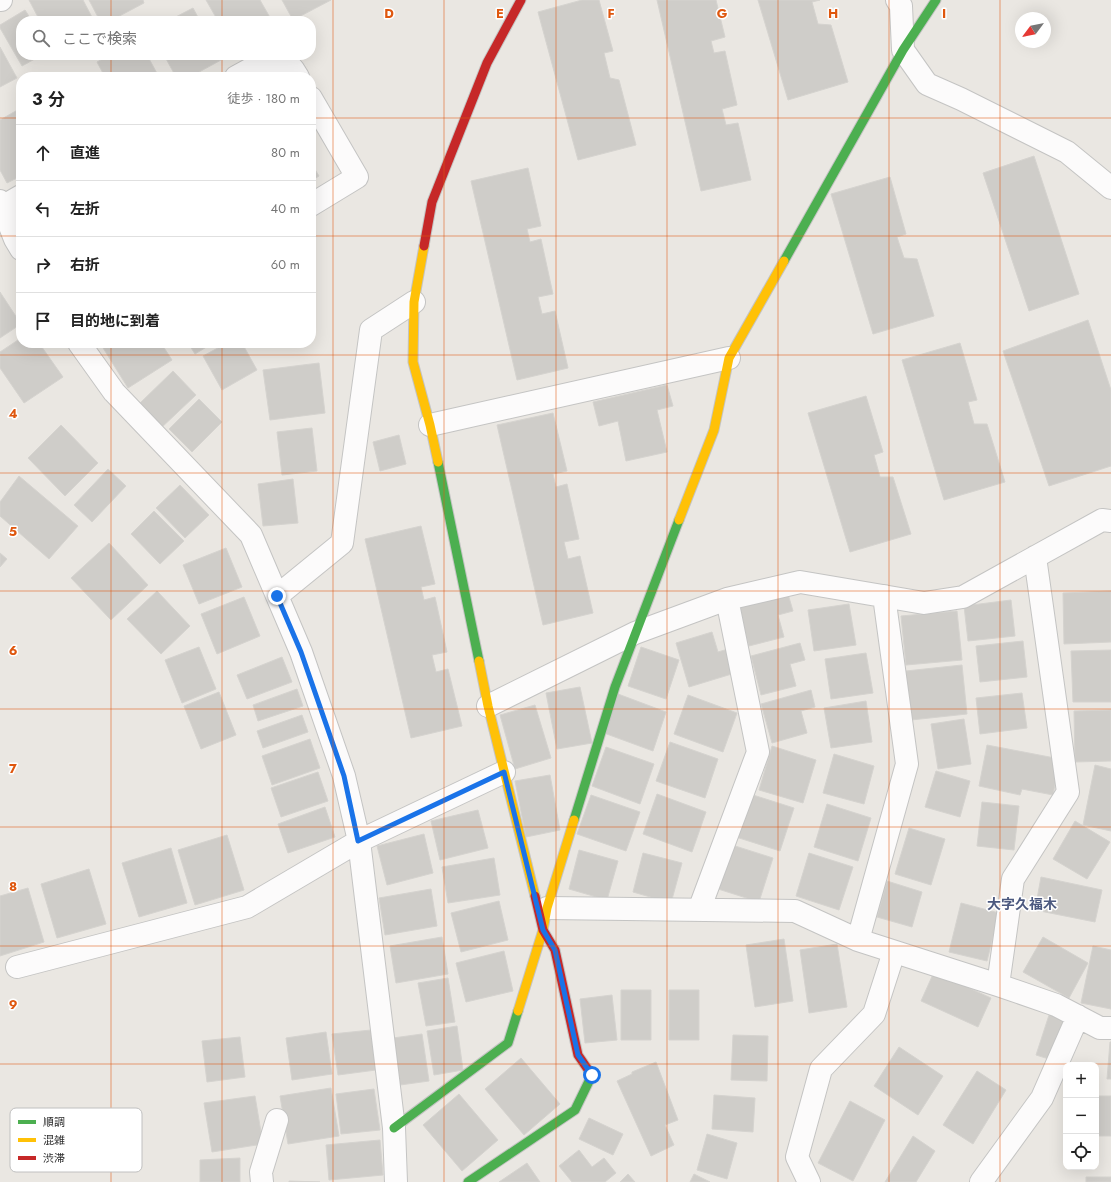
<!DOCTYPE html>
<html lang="ja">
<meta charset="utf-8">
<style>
:root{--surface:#fff;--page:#f6f6f6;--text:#222;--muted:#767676;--line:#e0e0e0}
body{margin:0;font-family:Jost,"Noto Sans JP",sans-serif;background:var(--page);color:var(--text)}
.controls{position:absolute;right:12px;bottom:12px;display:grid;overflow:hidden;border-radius:8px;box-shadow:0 4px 16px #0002}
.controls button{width:36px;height:36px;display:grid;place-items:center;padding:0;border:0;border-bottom:1px solid var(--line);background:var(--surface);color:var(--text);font:20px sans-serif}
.compass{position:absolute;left:1015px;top:12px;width:36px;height:36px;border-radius:50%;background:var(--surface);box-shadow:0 4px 16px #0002;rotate:238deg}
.stop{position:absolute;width:12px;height:12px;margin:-9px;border:3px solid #1a73e8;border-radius:50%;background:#fff}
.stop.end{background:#1a73e8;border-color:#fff;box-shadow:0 1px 4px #0008}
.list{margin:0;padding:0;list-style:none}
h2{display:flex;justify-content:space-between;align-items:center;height:52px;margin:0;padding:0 16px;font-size:17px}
h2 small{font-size:13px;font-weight:400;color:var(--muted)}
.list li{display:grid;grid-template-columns:26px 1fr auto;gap:12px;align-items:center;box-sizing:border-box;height:56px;padding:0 16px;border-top:1px solid var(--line)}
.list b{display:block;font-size:15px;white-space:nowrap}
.list em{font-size:13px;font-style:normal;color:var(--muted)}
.icon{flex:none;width:22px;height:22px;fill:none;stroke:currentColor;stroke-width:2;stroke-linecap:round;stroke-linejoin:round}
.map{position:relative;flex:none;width:1111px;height:1182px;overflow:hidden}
.search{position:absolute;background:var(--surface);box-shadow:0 4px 16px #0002;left:16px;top:16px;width:300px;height:44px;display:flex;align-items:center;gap:10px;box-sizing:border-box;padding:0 14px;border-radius:16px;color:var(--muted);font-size:15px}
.panel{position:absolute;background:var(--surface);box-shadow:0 4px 16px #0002;left:16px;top:72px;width:300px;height:276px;border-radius:16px}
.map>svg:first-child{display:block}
.building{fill:#cfcdc9;stroke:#d5d3cf}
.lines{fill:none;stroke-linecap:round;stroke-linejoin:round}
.street-casing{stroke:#c4c4c3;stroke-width:24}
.fast-casing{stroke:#c4c4c3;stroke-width:11}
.slow-casing{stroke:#c4c4c3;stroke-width:11}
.jam-casing{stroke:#c4c4c3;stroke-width:11}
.street{stroke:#fcfbfb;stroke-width:22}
.fast{stroke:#4caf50;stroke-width:9}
.slow{stroke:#ffc107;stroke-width:9}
.jam{stroke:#c62828;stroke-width:9}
.route{stroke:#1a73e8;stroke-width:5}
.grid{fill:none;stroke:#df570e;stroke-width:1;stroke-opacity:0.55}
.labels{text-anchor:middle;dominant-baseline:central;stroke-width:3;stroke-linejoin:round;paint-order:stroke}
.quarter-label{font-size:14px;font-weight:bold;fill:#4c597f;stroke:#fff}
.key{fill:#fff;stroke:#c0c0c0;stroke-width:1}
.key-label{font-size:11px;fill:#2d2d2d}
.grid-label{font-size:13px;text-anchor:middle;font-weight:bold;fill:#df570e;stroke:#fff;stroke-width:3;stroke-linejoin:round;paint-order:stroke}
</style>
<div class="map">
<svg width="1111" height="1182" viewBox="0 0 1111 1182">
<rect width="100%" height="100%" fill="#eae7e2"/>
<!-- building -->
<path class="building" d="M29,0H83L94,21H40Z
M89,0H143L144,3L110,21H100Z
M206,0H260L272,21H218Z
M282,0H331L293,20Z
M582,0H599L613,51L604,53L610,78L619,80L636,145L578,160L538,12Z
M657,0H716L725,37L711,41L714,53L725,51L737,105L722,109L726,125L738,123L751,180L701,191Z
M758,0H820L812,2L818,24L831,25L848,82L788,100Z
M193,8L200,21H168Z
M25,10L32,21H21V55H42L22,66L0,28V25Z
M0,47L17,78L0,87Z
M110,55H147L159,77H105L97,62Z
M164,55H218L221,60L190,77H176Z
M83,73L85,77H76Z
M21,108V176L7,183L0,170V120Z
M1034,156L1079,294L1029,311L983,173Z
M311,163L319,176L311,181Z
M528,168L541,226L527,229L530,242L541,239L553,294L538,297L542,314L555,311L568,368L517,380L471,181Z
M890,177L906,234L897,237L904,258L917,259L934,316L873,334L831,194Z
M21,207V222L15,211Z
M0,292L21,324L0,338Z
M1088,320L1111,390V466L1049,486L1003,351Z
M21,338V343H39L63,377L24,403L0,368V352Z
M100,343H161L172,360L128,388Z
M188,343H213L195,354Z
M227,343H242L257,370L222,390L203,356Z
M960,343L977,400L968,402L974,424H987L1005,482L944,500L902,360Z
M319,363L325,413L270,420L263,370Z
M173,371L196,395L160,429L138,405Z
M667,385L673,406L657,410L667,452L626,461L618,421L599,426L593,402Z
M866,396L883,452L874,455L880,477H893L911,534L850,552L808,413Z
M199,399L222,422L192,452L169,429Z
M553,413L567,471L553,474L556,487L567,484L579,539L564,542L568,559L580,556L593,613L543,625L497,425Z
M61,425L98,463L65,496L28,458Z
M312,428L317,471L282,475L277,432Z
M399,435L406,464L380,471L373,442Z
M108,469L126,486L92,522L74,505Z
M19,476L78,526L49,559L0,516V502Z
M293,479L298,523L263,526L258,484Z
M180,485L209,515L185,538L156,508Z
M154,511L184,541L160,564L131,534Z
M421,526L435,584L421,587L424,600L435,597L447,652L432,655L436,672L448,669L462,726L411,738L365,539Z
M109,543L148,585L111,620L71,578Z
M226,548L242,587L199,604L183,565Z
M0,553L7,559L0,567Z
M157,591L190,626L161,654L127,619Z
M1111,591V642L1064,644L1063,593Z
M788,594L793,611L778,615L784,637L749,646L738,607Z
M244,597L260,636L217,654L201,614Z
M1011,600L1015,636L968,641L964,606Z
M849,604L856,645L814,651L808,610Z
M957,611L962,660L906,665L901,616Z
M712,632L718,652L728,649L735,673L689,687L676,643Z
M1023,641L1027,677L980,682L976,646Z
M800,643L805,660L790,664L796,686L761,695L751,656Z
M199,647L216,689L182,703L165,660Z
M641,647L679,660L666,699L628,686Z
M1111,650V702H1073L1071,651Z
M866,653L873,693L831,699L825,659Z
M282,657L292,682L247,699L237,675Z
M962,665L967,714L911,720L906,671Z
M580,687L592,743L557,749L546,693Z
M297,689L303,706L258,721L253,705Z
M811,690L815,707L801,711L807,733L772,743L761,704Z
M219,692L236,735L201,749L184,706Z
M1022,693L1027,728L980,734L976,698Z
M618,694L666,712L653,751L604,733Z
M688,695L737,713L723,752L674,734Z
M866,701L872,742L831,748L824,708Z
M535,705L551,758L515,769L500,715Z
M1111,710V761L1075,762L1074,711Z
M302,715L308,732L263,748L257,731Z
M964,719L971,764L938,769L931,724Z
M310,739L320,768L272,785L262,756Z
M670,742L718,759L705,798L656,781Z
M987,745L1060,759L1053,795L1022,789L1020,795L979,786Z
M772,746L816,760L803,803L759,790Z
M606,747L654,764L640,804L592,786Z
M834,754L874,766L864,804L823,793Z
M1095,765L1111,769V831L1083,825Z
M936,771L970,781L960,817L925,807Z
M318,772L328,801L281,817L271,788Z
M550,775L560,830L526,837L515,781Z
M657,794L706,812L692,852L643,834Z
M750,794L794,808L780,851L736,837Z
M591,795L640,812L626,851L577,834Z
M982,802L1019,806L1014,850L977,846Z
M827,804L871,818L858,861L814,847Z
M325,807L335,837L288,853L278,824Z
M478,810L488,848L440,860L431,821Z
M1075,821L1110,842L1087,879L1053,859Z
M909,828L945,839L931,885L895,874Z
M424,834L433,873L387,885L377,846Z
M227,835L244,890L195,905L178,850Z
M729,844L773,858L759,902L715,888Z
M171,848L187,903L139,917L122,863Z
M579,850L618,861L607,900L569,889Z
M643,853L682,863L671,903L633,892Z
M809,853L853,867L839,910L796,896Z
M494,858L500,895L448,903L442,867Z
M89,869L106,924L57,938L41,884Z
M1041,877L1102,890L1095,922L1035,910Z
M887,881L922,892L912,927L877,917Z
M28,888L44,942L0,956V896Z
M431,889L437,926L385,935L379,898Z
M499,901L508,940L461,952L451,913Z
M961,903L999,913L987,961L949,952Z
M442,937L448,974L396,983L390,946Z
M1043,937L1088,963L1069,998L1023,972Z
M784,939L793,1001L755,1007L746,945Z
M837,944L847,1007L809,1013L800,950Z
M1093,946L1111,950V1009L1081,1003Z
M504,951L513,991L466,1002L456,963Z
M934,972L991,998L978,1027L921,1001Z
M448,978L455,1022L426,1026L418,983Z
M621,990H651V1040H621Z
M669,990H699V1040H669Z
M612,995L617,1040L585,1043L580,999Z
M1050,1012L1065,1017L1052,1060L1036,1055Z
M457,1026L463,1070L434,1075L427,1031Z
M371,1030L376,1070L338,1075L332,1034Z
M326,1032L332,1074L292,1080L286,1038Z
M422,1034L429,1081L400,1085L393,1038Z
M733,1035L768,1036L767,1081L731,1080Z
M240,1037L245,1077L207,1082L202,1041Z
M1110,1042H1111V1079H1107Z
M899,1047L943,1076L918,1115L874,1086Z
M521,1058L560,1104L524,1135L485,1089Z
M656,1062L678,1120L665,1125L674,1145L651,1156L617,1081L632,1074V1072Z
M977,1071L1006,1090L973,1144L943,1125Z
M331,1088L339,1136L288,1144L280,1096Z
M374,1089L380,1130L341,1134L336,1094Z
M459,1094L498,1140L462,1171L423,1125Z
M714,1095L755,1098L753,1132L712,1129Z
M255,1096L263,1144L212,1152L204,1103Z
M1096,1096H1111V1136H1096Z
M850,1101L885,1120L853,1181L818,1163Z
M589,1118L623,1134L613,1155L579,1139Z
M707,1134L737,1143L727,1179L697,1170Z
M913,1136L935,1151L916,1182H885Z
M380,1140L383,1175L329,1180L326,1145Z
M579,1150L592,1167L604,1158L616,1173L605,1182H572L559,1166Z
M240,1158V1182H200V1160Z
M527,1163L540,1182H499Z
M628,1174L635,1182H620Z
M694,1174L710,1182H690Z
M1086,1177H1111V1182H1086Z
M289,1181L320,1182H289Z"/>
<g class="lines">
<!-- street casing -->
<g class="street-casing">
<path id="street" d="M0,0H1
M897,0L901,6L903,50L927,84L961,99L1067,152L1111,188
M236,77L267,60L293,69L298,77
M311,98L357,177L311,205
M0,201L15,239L21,249
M2,207L21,196
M79,343L114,392L251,535L301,652L344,776L359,841L394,1128L396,1182
M430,425L729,358
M277,596L342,543L371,330L414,302
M488,706L635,633L727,599L800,582L924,603L963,597L1102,520L1111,521
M547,908L795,911L858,940L998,985L1056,1005L1100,1028H1111
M699,910L758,752L727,599
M858,940L907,764L884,596
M17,967L247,907L359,841L504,772
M998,985L1013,879L1068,792L1035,557
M262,1182L261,1172L277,1120
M809,1182L797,1157L821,1069L874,1014L894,952
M981,1182L1042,1098L1078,1016"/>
</g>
<!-- fast casing -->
<g class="fast-casing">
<path id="fast" d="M784,261L903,50L936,0
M438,462L479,661
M574,820L615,687L679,520
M394,1128L508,1043L518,1011
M468,1182L575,1110L592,1075L589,1071"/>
</g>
<!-- slow casing -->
<g class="slow-casing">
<path id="slow" d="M424,246L414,302L413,362L430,425L438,462
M679,520L714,430L729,358L784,261
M479,661L488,706L535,896
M518,1011L543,930L547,908L574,820"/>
</g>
<!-- jam casing -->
<g class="jam-casing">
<path id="jam" d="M424,246L432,202L487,63L521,0
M535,896L543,930L555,950L578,1055L589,1071"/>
</g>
<!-- street -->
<use href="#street" class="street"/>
<!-- fast -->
<use href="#fast" class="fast"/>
<!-- slow -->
<use href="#slow" class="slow"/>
<!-- jam -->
<use href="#jam" class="jam"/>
</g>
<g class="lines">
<!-- route -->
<path class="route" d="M277,596L301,652L344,776L358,841L504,772L543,930L555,950L578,1055L592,1075"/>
</g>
<!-- grid -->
<path class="grid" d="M111,0V21M222,0V21M333,0V1182M444,0V1182M556,0V1182M667,0V1182M778,0V1182M889,0V1182M1000,0V1182M111,55V77M222,55V77M0,118H21M311,118H1111M0,236H21M311,236H1111M111,343V1182M222,343V1182M0,355H1111M0,473H1111M0,591H1111M0,709H1111M0,827H1111M0,946H1111M0,1064H1111"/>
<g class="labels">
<!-- quarter labels -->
<g class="quarter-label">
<text x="1022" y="904">大字久福木</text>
</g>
</g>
<!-- legend -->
<rect x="10" y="1108" width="132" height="64" rx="6" class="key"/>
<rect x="18" y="1120" width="18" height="4" fill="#4caf50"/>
<rect x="18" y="1138" width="18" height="4" fill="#ffc107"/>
<rect x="18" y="1156" width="18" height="4" fill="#c62828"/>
<g class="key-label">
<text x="43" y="1126">順調</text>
<text x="43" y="1144">混雑</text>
<text x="43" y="1162">渋滞</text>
</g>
<g class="grid-label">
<text x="389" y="18">D</text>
<text x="500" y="18">E</text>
<text x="611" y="18">F</text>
<text x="722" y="18">G</text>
<text x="833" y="18">H</text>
<text x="944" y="18">I</text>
<text x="13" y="418">4</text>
<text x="13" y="536">5</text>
<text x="13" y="655">6</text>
<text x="13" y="773">7</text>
<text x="13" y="891">8</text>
<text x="13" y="1009">9</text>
</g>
</svg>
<div class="controls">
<button>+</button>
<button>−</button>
<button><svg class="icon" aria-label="locate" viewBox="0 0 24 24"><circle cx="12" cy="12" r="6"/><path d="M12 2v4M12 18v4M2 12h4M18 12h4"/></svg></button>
</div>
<svg class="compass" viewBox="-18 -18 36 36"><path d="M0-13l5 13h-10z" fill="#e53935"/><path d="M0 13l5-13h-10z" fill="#767676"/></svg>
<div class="stop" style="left:592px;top:1075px"></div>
<div class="stop end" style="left:277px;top:596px"></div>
<div class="search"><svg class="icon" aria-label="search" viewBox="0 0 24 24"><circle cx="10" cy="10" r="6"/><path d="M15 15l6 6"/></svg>ここで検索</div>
<section class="panel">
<h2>3 分<small>徒歩 · 180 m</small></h2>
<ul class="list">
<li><svg class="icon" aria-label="ahead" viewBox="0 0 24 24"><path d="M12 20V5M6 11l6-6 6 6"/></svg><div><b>直進</b></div><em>80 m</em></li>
<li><svg class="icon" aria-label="left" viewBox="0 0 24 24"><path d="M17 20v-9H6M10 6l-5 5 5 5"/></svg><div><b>左折</b></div><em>40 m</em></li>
<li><svg class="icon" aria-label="right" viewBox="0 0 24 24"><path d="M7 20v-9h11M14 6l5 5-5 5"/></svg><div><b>右折</b></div><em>60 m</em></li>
<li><svg class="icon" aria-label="arrive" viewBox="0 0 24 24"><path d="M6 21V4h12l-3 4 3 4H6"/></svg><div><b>目的地に到着</b></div></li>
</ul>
</section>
</div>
